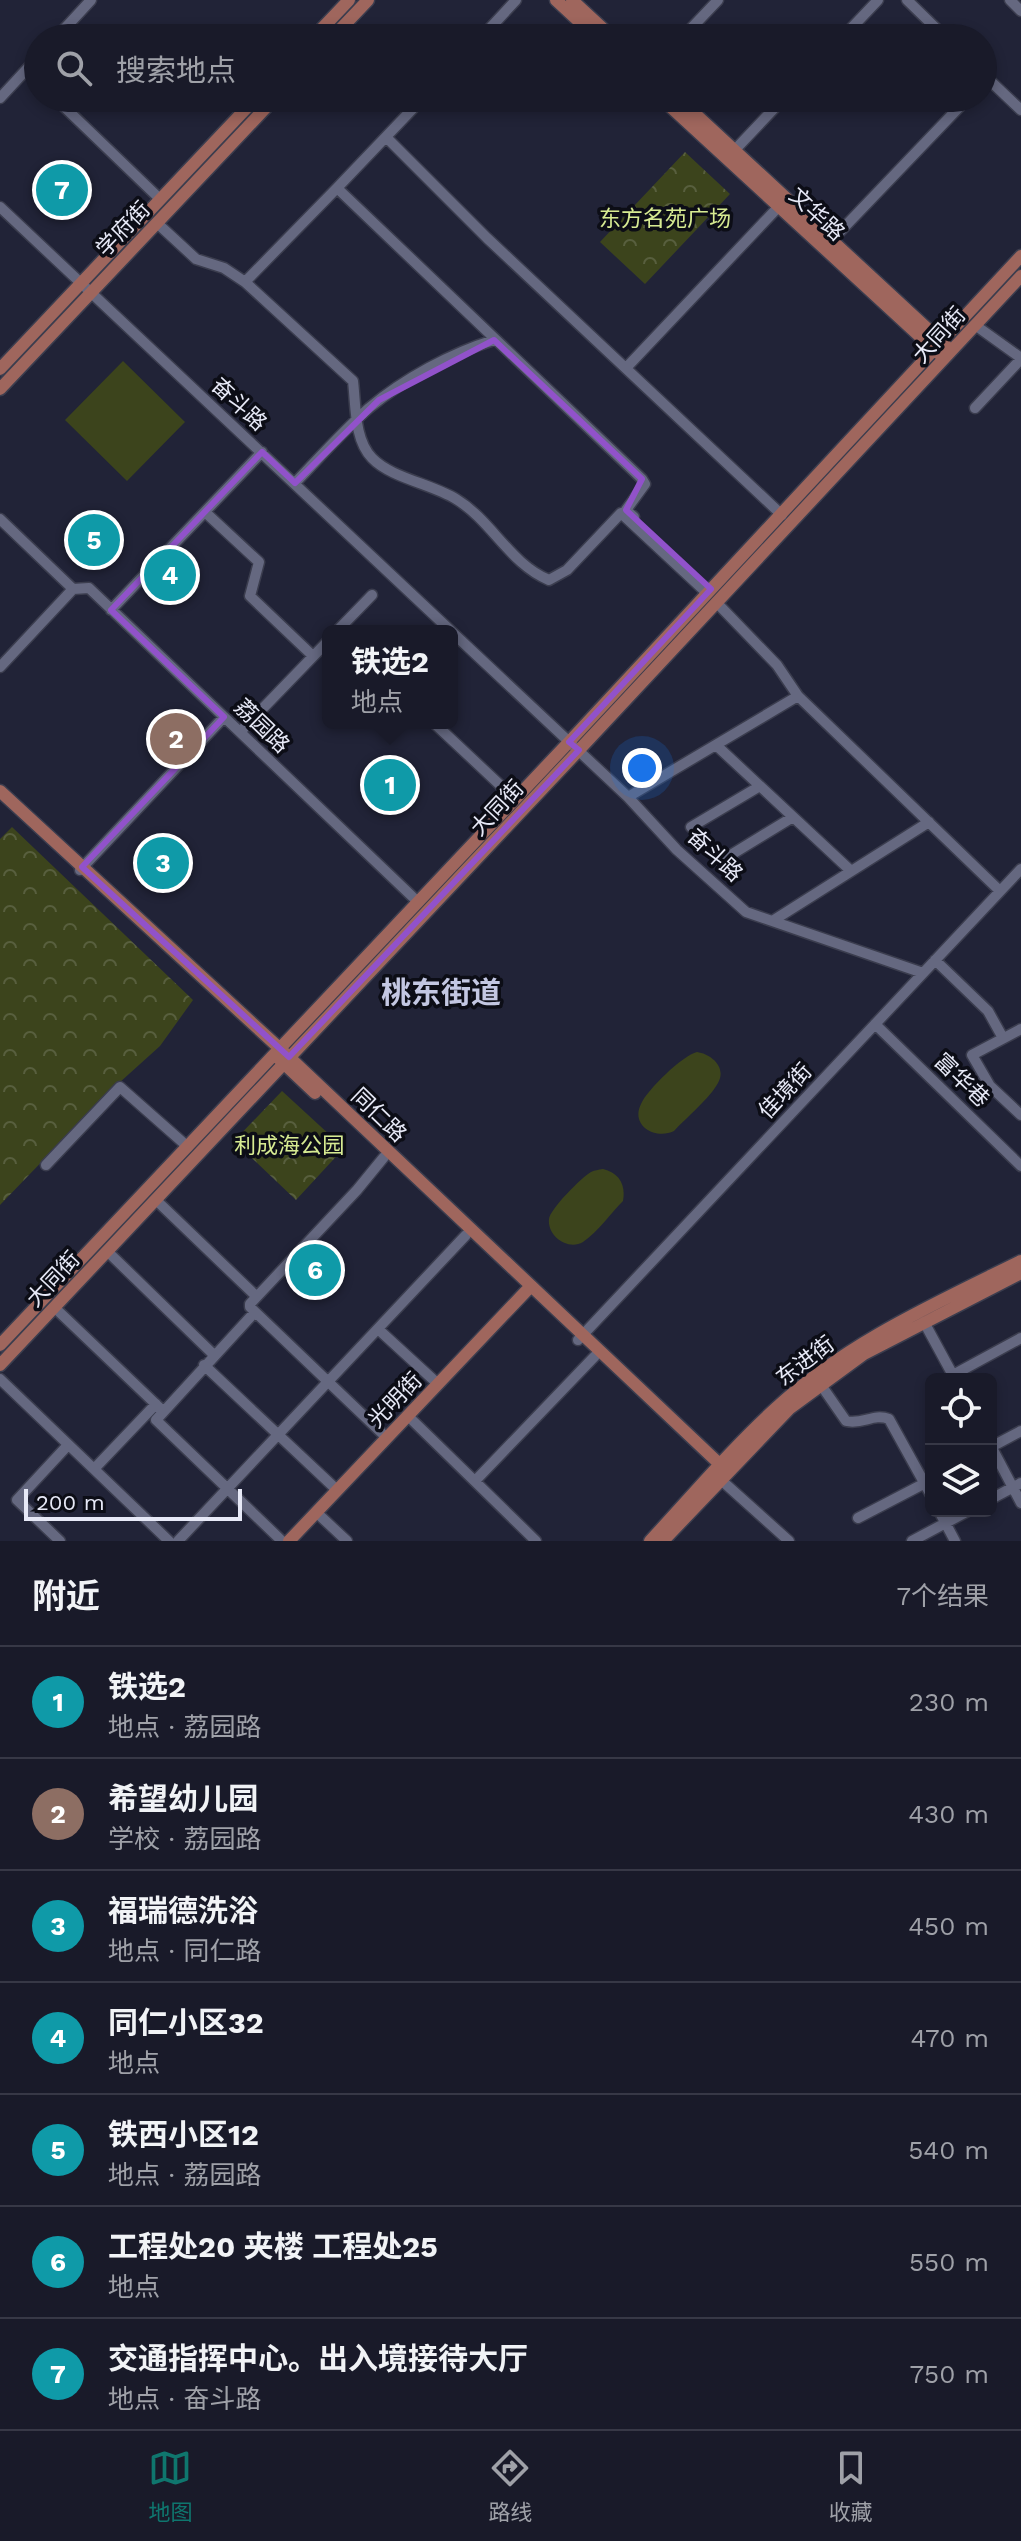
<!DOCTYPE html>
<html lang="zh">
<meta charset="utf-8">
<style>
:root{--surface:#191a29;--page:#222331;--text:#f1f3f6;--muted:#9fa1a8;--line:#373846;--accent:#0f766e}
body{margin:0;font-family:"Work Sans","Noto Sans SC",sans-serif;background:var(--page);color:var(--text)}
.controls{position:absolute;right:24px;bottom:24px;display:grid;overflow:hidden;border-radius:12px;box-shadow:0 4px 12px #0003}
.controls button{width:72px;height:72px;display:grid;place-items:center;padding:0;border:0;border-bottom:2px solid var(--line);background:var(--surface);color:var(--text);font:40px sans-serif}
.scale{position:absolute;left:24px;bottom:20px;width:218px;box-sizing:border-box;padding-left:8px;border:4px solid #e7e9f7;border-top:0;font-size:22px;line-height:28px;white-space:nowrap;color:#e7e9f7;-webkit-text-stroke:6px #0c0d16;paint-order:stroke}
.you{position:absolute;left:642px;top:768px;width:28px;height:28px;margin:-20px;border:6px solid #fff;border-radius:50%;background:#1a73e8;box-shadow:0 0 0 12px #1a73e833}
.badge{display:grid;place-items:center;width:52px;height:52px;border-radius:50%;background:var(--accent);color:#fff;font-size:26px;font-weight:700}
.pin{position:absolute;translate:-50% -50%;border:4px solid #fff;box-shadow:0 2px 8px #0006}
.popup{position:absolute;left:322px;top:625px;width:136px;height:104px;box-sizing:border-box;display:grid;place-content:center;border-radius:12px;background:var(--surface);filter:drop-shadow(0 2px 6px #0005);font-size:26px;white-space:nowrap;color:var(--muted)}
.popup b{font-size:30px;color:var(--text)}
.popup::after{content:'';position:absolute;left:50%;top:100%;margin-left:-16px;border:16px solid transparent;border-top-color:var(--surface)}
.list{margin:0;padding:0;list-style:none}
h2{display:flex;justify-content:space-between;align-items:center;height:104px;margin:0;padding:0 32px;font-size:34px}
h2 small{font-size:26px;font-weight:400;color:var(--muted)}
.list li{display:grid;grid-template-columns:52px 1fr auto;gap:24px;align-items:center;box-sizing:border-box;height:112px;padding:0 32px;border-top:2px solid var(--line)}
.list b{display:block;font-size:30px;white-space:nowrap}
.list p{margin:0;font-size:26px;white-space:nowrap;color:var(--muted)}
.list em{font-size:26px;font-style:normal;color:var(--muted)}
.icon{flex:none;width:44px;height:44px;fill:none;stroke:currentColor;stroke-width:2;stroke-linecap:round;stroke-linejoin:round}
.map{position:relative;flex:none;width:1021px;height:1541px;overflow:hidden}
.search{position:absolute;background:var(--surface);box-shadow:0 4px 12px #0003;left:24px;right:24px;top:24px;height:88px;display:flex;align-items:center;gap:20px;box-sizing:border-box;padding:0 28px;border-radius:44px;color:var(--muted);font-size:30px}
.sheet{height:888px;background:var(--surface)}
nav{display:flex;justify-content:space-around;align-items:center;box-sizing:border-box;height:112px;border-top:2px solid var(--line);background:var(--surface);font-size:22px;color:var(--muted)}
nav a{display:grid;justify-items:center;gap:4px}
nav .on{color:var(--accent)}
.map>svg:first-child{display:block}
.green{fill:#3c441c}
.park{fill:url(#park-crowns)}
.lines{fill:none;stroke-linecap:round;stroke-linejoin:round}
.minor-casing{stroke:#3b3d4e;stroke-width:13}
.major-casing{stroke:#3b3d4e;stroke-width:15}
.minor{stroke:#656880;stroke-width:10}
.major{stroke:#9f665d;stroke-width:12}
.marked{fill:none;stroke:#9152ca;stroke-width:6;stroke-linejoin:round}
.labels{text-anchor:middle;dominant-baseline:central;stroke-width:7;stroke-linejoin:round;paint-order:stroke}
.street-label{font-size:22px;fill:#e7e9f7;stroke:#0c0d16}
.park-label{font-size:22px;fill:#d7eb92;stroke:#0c0d16}
.district-label{font-size:30px;font-weight:bold;fill:#c3c7e2;stroke:#0c0d16}
</style>
<div class="map">
<svg width="1021" height="1541" viewBox="0 0 1021 1541">
<defs>
<pattern id="park-crowns" width="20" height="18" patternUnits="userSpaceOnUse" patternTransform="scale(2)"><rect width="20" height="18" fill="#3c441c"/><path d="M2 6a3 3 0 1 1 6 0M12 15a3 3 0 1 1 6 0" fill="none" stroke="#585f3e"/></pattern>
</defs>
<rect width="100%" height="100%" fill="#212337"/>
<!-- green -->
<path class="green" d="M123,361L185,422L127,481L65,420Z
M697,1052C711,1054 727,1067 718,1083C710,1098 686,1118 674,1131C656,1140 630,1126 641,1104C647,1090 683,1055 697,1052Z
M603,1169C619,1173 626,1184 623,1201C611,1213 598,1232 583,1242C568,1251 547,1236 549,1219C550,1209 582,1177 591,1172C595,1170 598,1170 603,1169Z"/>
<!-- park -->
<path class="park" d="M685,152L730,194L645,284L600,242Z
M12,827L193,1000L160,1046L109,1092L0,1205V839Z
M282,1091L344,1148L296,1200L234,1141Z"/>
<g class="lines">
<!-- minor casing -->
<g class="minor-casing">
<path id="minor" d="M907,0L946,38
M1010,0L1021,11
M56,38L91,0
M481,38L516,0
M682,38L718,0
M842,38L878,0
M26,70L38,81
M983,74L1021,110
M0,98L38,57
M55,98L160,199
M386,137L487,238L782,515
M731,154L784,98
M337,188L423,98
M0,207L451,631
M157,223L196,259L224,268L245,282L353,381C356,406 354,439 372,458C391,478 432,484 456,499C492,521 510,564 549,580L567,570L621,513L707,593
M831,241L968,98
M245,282L337,188L642,479L645,484L626,510L634,517
M975,325L1021,358
M626,368L784,201
M975,408L1021,359
M295,483C319,458 343,431 369,408C404,379 451,353 494,340
M205,512L259,562L250,596L313,656
M0,519L73,589
M73,589L89,588L418,902
M717,603L777,665L798,696L1000,891
M111,610L262,452
M337,631L372,595
M452,632L628,797L677,850L746,912L923,973
M0,667L73,589
M434,723L515,799
M240,732L328,641
M716,745L850,870
M628,797L798,696
M691,827L760,786
M721,861L793,817
M80,870L224,717
M774,920L929,822
M935,960L988,1011L1003,1038
M875,1024L1021,1166
M1021,1029L972,1055L990,1086L1021,1115
M384,1157L357,1190L250,1304V1307L387,1438
M46,1165L120,1087L188,1147
M156,1200L256,1296
M107,1251L214,1355
M54,1307L163,1411
M255,1312L156,1420L282,1541
M924,1322L955,1379
M378,1329L438,1384
M578,1340L1021,869
M204,1365L337,1490
M953,1375L1021,1338
M0,1379L169,1541
M821,1385L846,1421C863,1425 873,1413 889,1419L931,1495
M408,1416L536,1541
M991,1446L1021,1503
M991,1447L1021,1431
M94,1469L156,1404
M720,1479L789,1541
M475,1481L595,1356
M991,1499L1021,1483
M939,1511L955,1541
M316,1512L347,1541
M858,1518L931,1480
M60,1541L17,1500L68,1445
M178,1541L466,1235
M912,1541L968,1511"/>
</g>
<!-- major casing -->
<g class="major-casing">
<path id="major" d="M556,0L597,38
M572,0L613,38
M313,38L349,0
M332,38L368,0
M661,98L938,353
M678,98L946,346
M0,369L256,98
M0,389L275,98
M0,791L289,1057L728,1472
M279,1059L315,1093
M0,1345L569,742L1021,256
M0,1365L579,750L1021,276
M289,1541L530,1287
M650,1541C691,1497 731,1449 776,1408C846,1343 936,1303 1021,1261
M663,1541L789,1409L864,1354L1021,1273"/>
</g>
<!-- minor -->
<use href="#minor" class="minor"/>
<!-- major -->
<use href="#major" class="major"/>
</g>
<!-- marked area -->
<path class="marked" d="M494,340L642,479L626,510L711,589L569,742L579,750L289,1057L82,867L224,717L111,610L262,452L295,483L379,400Z"/>
<g class="labels">
<!-- street labels -->
<g class="street-label">
<text transform="translate(817 214) rotate(43)">文华路</text>
<text transform="translate(123 229) rotate(-46)">学府街</text>
<text transform="translate(939 335) rotate(-48)">大同街</text>
<text transform="translate(239 404) rotate(43)">奋斗路</text>
<text transform="translate(262 726) rotate(44)">荔园路</text>
<text transform="translate(497 808) rotate(-47)">大同街</text>
<text transform="translate(715 855) rotate(43)">奋斗路</text>
<text transform="translate(962 1080) rotate(44)">富华巷</text>
<text transform="translate(785 1091) rotate(-47)">佳境街</text>
<text transform="translate(379 1115) rotate(44)">同仁路</text>
<text transform="translate(53 1279) rotate(-47)">大同街</text>
<text transform="translate(805 1361) rotate(-37)">东进街</text>
<text transform="translate(395 1400) rotate(-46)">光明街</text>
</g>
<!-- park labels -->
<g class="park-label">
<text x="665" y="218">东方名苑广场</text>
<text x="289" y="1145">利成海公园</text>
</g>
<!-- district labels -->
<g class="district-label">
<text x="441" y="992">桃东街道</text>
</g>
</g>
</svg>
<div class="controls">
<button><svg class="icon" aria-label="locate" viewBox="0 0 24 24"><circle cx="12" cy="12" r="6"/><path d="M12 2v4M12 18v4M2 12h4M18 12h4"/></svg></button>
<button><svg class="icon" aria-label="layers" viewBox="0 0 24 24"><path d="M12 4l9 5-9 5-9-5zM3 14l9 5 9-5"/></svg></button>
</div>
<div class="scale">200 m</div>
<div class="you"></div>
<div class="pin badge" style="left:390px;top:785px;background:#0f9aa8">1</div>
<div class="popup"><b>铁选2</b>地点</div>
<div class="pin badge" style="left:176px;top:739px;background:#8d6e63">2</div>
<div class="pin badge" style="left:163px;top:863px;background:#0f9aa8">3</div>
<div class="pin badge" style="left:170px;top:575px;background:#0f9aa8">4</div>
<div class="pin badge" style="left:94px;top:540px;background:#0f9aa8">5</div>
<div class="pin badge" style="left:315px;top:1270px;background:#0f9aa8">6</div>
<div class="pin badge" style="left:62px;top:190px;background:#0f9aa8">7</div>
<div class="search"><svg class="icon" aria-label="search" viewBox="0 0 24 24"><circle cx="10" cy="10" r="6"/><path d="M15 15l6 6"/></svg>搜索地点</div>
</div>
<section class="sheet">
<h2>附近<small>7个结果</small></h2>
<ul class="list">
<li><span class="badge" style="background:#0f9aa8">1</span><div><b>铁选2</b><p>地点 · 荔园路</p></div><em>230 m</em></li>
<li><span class="badge" style="background:#8d6e63">2</span><div><b>希望幼儿园</b><p>学校 · 荔园路</p></div><em>430 m</em></li>
<li><span class="badge" style="background:#0f9aa8">3</span><div><b>福瑞德洗浴</b><p>地点 · 同仁路</p></div><em>450 m</em></li>
<li><span class="badge" style="background:#0f9aa8">4</span><div><b>同仁小区32</b><p>地点</p></div><em>470 m</em></li>
<li><span class="badge" style="background:#0f9aa8">5</span><div><b>铁西小区12</b><p>地点 · 荔园路</p></div><em>540 m</em></li>
<li><span class="badge" style="background:#0f9aa8">6</span><div><b>工程处20 夹楼 工程处25</b><p>地点</p></div><em>550 m</em></li>
<li><span class="badge" style="background:#0f9aa8">7</span><div><b>交通指挥中心。出入境接待大厅</b><p>地点 · 奋斗路</p></div><em>750 m</em></li>
</ul>
</section>
<nav>
<a class="on"><svg class="icon" aria-label="map" viewBox="0 0 24 24"><path d="M3 6l6-2 6 2 6-2v14l-6 2-6-2-6 2zM9 4v14M15 6v14"/></svg>地图</a>
<a><svg class="icon" aria-label="directions" viewBox="0 0 24 24"><path d="M12 3l9 9-9 9-9-9zM9 14v-3h6M13 9l2 2-2 2"/></svg>路线</a>
<a><svg class="icon" aria-label="saved" viewBox="0 0 24 24"><path d="M7 4h10v16l-5-4-5 4z"/></svg>收藏</a>
</nav>
